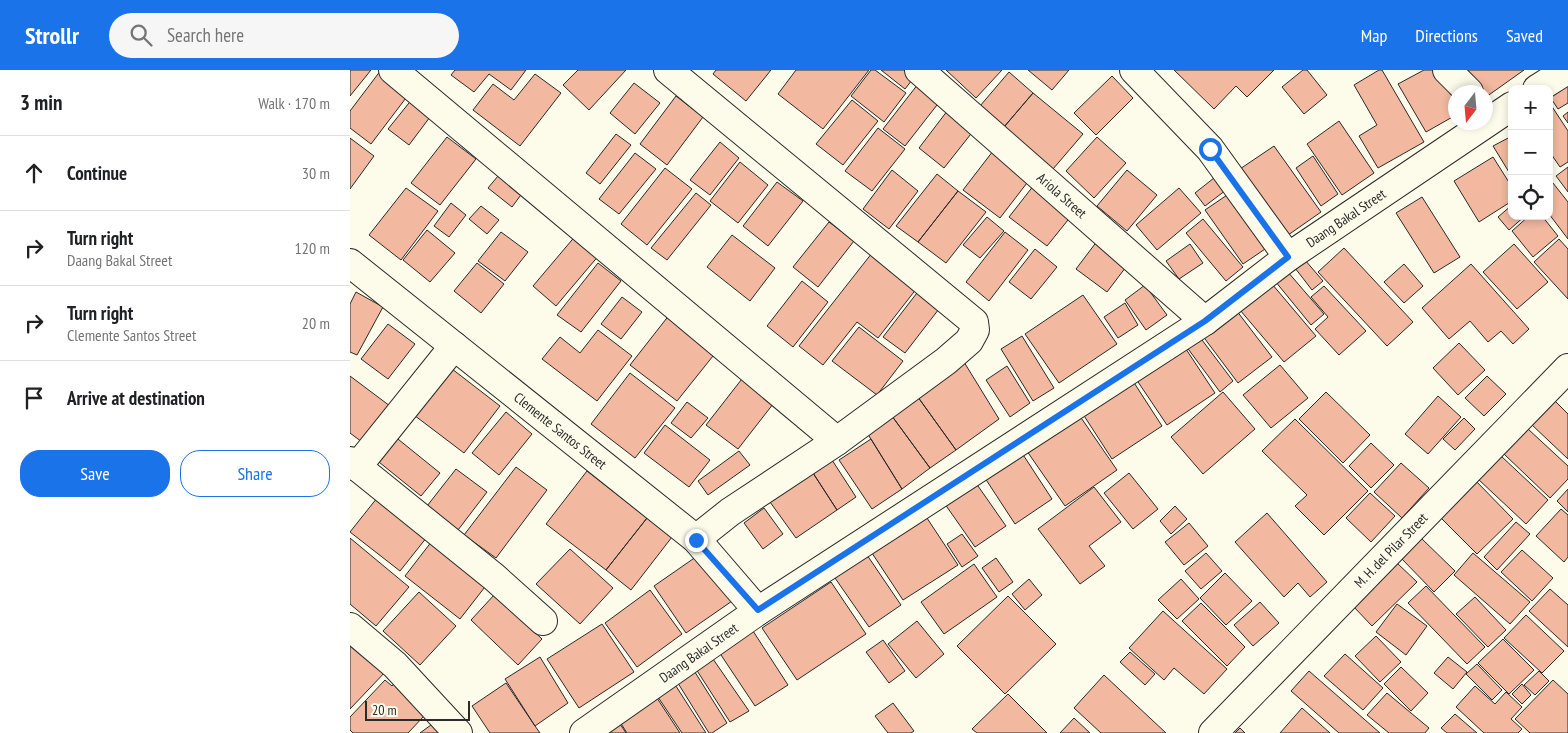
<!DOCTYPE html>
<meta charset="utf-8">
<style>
:root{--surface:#fff;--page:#f6f6f6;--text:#202124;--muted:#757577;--line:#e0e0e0;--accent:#1a73e8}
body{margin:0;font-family:"PT Sans Narrow",sans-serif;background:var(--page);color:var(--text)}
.controls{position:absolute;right:15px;top:15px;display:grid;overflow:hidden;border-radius:10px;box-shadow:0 2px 8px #0003}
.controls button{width:45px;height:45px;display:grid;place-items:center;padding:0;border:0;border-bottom:1px solid var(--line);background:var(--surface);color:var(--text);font:25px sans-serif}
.compass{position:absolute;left:1098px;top:15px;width:45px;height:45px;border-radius:50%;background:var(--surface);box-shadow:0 2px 8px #0003;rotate:196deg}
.scale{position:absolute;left:15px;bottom:12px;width:105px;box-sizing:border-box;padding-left:5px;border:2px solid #2b2b2b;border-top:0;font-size:14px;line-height:18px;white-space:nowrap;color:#2b2b2b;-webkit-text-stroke:4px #fdfbea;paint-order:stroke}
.stop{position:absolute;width:15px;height:15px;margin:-11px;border:4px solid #1a73e8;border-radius:50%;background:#fff}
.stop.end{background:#1a73e8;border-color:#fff;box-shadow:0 1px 5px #0008}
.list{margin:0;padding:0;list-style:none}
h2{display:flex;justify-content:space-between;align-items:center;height:65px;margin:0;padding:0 20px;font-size:21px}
h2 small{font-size:16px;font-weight:400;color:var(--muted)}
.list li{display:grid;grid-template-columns:32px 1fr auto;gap:15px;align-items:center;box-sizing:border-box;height:75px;padding:0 20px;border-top:1px solid var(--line)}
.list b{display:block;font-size:19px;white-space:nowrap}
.list p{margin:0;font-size:16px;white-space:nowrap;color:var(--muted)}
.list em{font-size:16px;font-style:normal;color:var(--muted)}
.actions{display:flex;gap:10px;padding:15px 20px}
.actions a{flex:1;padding:11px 0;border:1px solid var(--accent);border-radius:20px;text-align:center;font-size:18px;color:var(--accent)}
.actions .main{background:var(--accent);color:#fff}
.icon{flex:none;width:28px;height:28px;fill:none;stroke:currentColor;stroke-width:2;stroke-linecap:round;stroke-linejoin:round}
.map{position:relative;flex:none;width:1218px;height:663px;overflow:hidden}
header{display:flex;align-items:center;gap:30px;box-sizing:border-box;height:70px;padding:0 25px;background:var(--accent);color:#fff}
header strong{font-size:24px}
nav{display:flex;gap:28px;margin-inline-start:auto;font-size:18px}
.search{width:350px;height:45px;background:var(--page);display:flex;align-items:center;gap:12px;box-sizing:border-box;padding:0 18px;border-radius:28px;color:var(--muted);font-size:19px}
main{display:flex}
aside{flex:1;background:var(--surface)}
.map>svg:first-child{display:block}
.building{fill:#f2b8a0;stroke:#2b2b2b}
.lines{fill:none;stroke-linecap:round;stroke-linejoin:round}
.street-casing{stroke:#2b2b2b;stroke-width:30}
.secondary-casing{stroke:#2b2b2b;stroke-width:30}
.street{stroke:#fdfbea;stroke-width:28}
.secondary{stroke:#fdfbea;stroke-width:28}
.route{stroke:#1a73e8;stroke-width:6}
.labels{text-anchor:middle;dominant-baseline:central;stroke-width:4;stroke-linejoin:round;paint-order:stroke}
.street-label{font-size:14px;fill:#2b2b2b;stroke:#fdfbea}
</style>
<header>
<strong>Strollr</strong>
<div class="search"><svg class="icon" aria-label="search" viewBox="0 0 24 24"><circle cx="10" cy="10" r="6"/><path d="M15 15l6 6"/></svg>Search here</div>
<nav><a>Map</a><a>Directions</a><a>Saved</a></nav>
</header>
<main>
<aside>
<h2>3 min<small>Walk · 170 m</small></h2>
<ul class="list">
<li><svg class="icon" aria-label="ahead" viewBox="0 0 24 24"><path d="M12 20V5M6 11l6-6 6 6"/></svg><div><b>Continue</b></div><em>30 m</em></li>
<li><svg class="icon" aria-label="right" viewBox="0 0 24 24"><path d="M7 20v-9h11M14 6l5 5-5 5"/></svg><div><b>Turn right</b><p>Daang Bakal Street</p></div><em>120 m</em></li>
<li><svg class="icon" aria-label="right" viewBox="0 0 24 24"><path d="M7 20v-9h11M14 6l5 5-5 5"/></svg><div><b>Turn right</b><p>Clemente Santos Street</p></div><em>20 m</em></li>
<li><svg class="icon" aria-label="arrive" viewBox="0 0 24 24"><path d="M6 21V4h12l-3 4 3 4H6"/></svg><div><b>Arrive at destination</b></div></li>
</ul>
<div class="actions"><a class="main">Save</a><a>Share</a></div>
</aside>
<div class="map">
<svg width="1218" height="663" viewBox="0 0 1218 663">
<rect width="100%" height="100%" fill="#fdfbea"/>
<!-- building -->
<path class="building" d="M0,0H21L0,26Z
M31,0L62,20L21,74L0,58V41Z
M105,0H176L161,20L139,4L124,22L101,5Z
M228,0H276L239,40L213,15Z
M366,0H421L396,31L363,4Z
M446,0H519L473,59L428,24Z
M521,0H525L556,23L534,52L501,26Z
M531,0H561L566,5L555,19Z
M596,0H652L626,28Z
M678,0H719L702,20Z
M824,0H924L897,27L886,16L864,39Z
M953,0H957L977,25L954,44L932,17Z
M1029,0H1032L1074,72L1028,98L1009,66L1027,55L1004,15Z
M1074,0H1086L1106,33V45L1076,62L1048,14Z
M1112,0H1174L1136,27V22H1128Z
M659,2L683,23L654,57L630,36Z
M185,4L211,23L170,76L123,40L143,14L164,30Z
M762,6L783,28L746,65L724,43Z
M572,9L594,26L555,76L533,59Z
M284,13L310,33L285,64L260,43Z
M1218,16V33L1208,39L1200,27Z
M683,23L733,64L703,99L654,57Z
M326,26L353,47L317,95L290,74Z
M63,28L83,43L59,75L38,59Z
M502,30L528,51L493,95L466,74Z
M1201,35L1218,61V92L1210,97L1199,81Z
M601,36L628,55L594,98L569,78Z
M1218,42V53L1213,46Z
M989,51L1024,103L992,125L957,74Z
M528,58L555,79L522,121L495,101Z
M266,64L281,75L250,114L236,103Z
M1162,66V107L1143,76Z
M97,67L126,89L90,135L61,113Z
M747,67L776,93L744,128L716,101Z
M0,68L24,86L0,119Z
M370,72L389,88L360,125L340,110Z
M924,76L971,142L931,170L887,101Z
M643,81L680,109L650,148L613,120Z
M285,83L306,99L269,144L249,129Z
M963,86L988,124L971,136L946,98Z
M1143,87L1162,117V131L1129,152L1104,111Z
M390,92L418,115L388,153L360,131Z
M1218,97V122L1206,106Z
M315,98L342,119L297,175L271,154Z
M153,100L176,118L162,137L138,118Z
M542,100L568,121L539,159L513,139Z
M777,100L807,125L777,161L747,136Z
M587,104L608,121L568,172L546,156Z
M869,104L880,117L855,136L845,123Z
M1199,108L1218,132V169L1199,144Z
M427,112L453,131L418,176L393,156Z
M684,115L722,145L697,176L659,147Z
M56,118L88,141L51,190L19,165Z
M829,118L851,143L807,180L786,155Z
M608,121L636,142L596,193L568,172Z
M883,121L921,175L893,194L855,140Z
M346,123L361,135L317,190L301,178Z
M1072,127L1110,187L1084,203L1046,143Z
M101,133L116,145L99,167L84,156Z
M1162,135V146H1175L1159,160L1148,147Z
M131,136L149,150L137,164L119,149Z
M1179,146H1192L1208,166L1183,187L1162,161Z
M637,147L654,161L630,188L613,175Z
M853,149L893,197L876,211L836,163Z
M479,152L504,171L468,217L443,197Z
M77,160L105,183L80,212L53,190Z
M151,162L178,182L155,211L128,191Z
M655,162L678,180L639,231L616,212Z
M227,164L250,184L206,236L183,216Z
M382,165L425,198L400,231L357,197Z
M751,166L782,189L757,222L726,199Z
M1209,169L1218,179V229L1184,192Z
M840,174L853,193L829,209L816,191Z
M1164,174L1198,212L1167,239L1133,202Z
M994,178L1063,252L1037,276L968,202Z
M685,179L707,197L681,229L659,212Z
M522,183L567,218L528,268L507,252L473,295L449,276Z
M955,190L973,211L962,220L945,198Z
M127,193L154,214L131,243L104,221Z
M248,193L271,211L231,262L207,245Z
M1054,194L1073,216L1054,233L1034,212Z
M1121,194L1179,259L1163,274L1151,261L1138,272L1120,251L1099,269L1072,238Z
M937,201L974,244L961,255L925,211Z
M452,211L478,232L443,277L417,256Z
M922,214L966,266L934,292L890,240Z
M795,215L817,245L796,260L775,230Z
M974,216L1016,261L989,285L965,259L978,247L961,227Z
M570,219L592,235L555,283L533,267Z
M6,222L33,237L7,285L0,282V234Z
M733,225L767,274L709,313L675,264Z
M272,227L292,242L271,269L251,254Z
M775,233L788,255L768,268L754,247Z
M883,236L922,287L888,313L849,261Z
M320,244L367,281L327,331L280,295Z
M38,254L65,274L38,309L11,289Z
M509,257L553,291L527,325L482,291Z
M248,260L282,286L247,331L192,289L210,267L230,283Z
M846,262L883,311L870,322L833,272Z
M672,266L704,318L683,331L651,279Z
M830,270L865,323L817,355L782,303Z
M1109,273L1135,300L1108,325L1083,298Z
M93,292L150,336L114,383L56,339Z
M614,292L649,349L606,380L565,323Z
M930,295L958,328L921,358L893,325Z
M657,296L680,333L660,347L636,310Z
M280,303L325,338L285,388L241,354Z
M395,305L427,329L388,379L356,355Z
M779,305L812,356L762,389L729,338Z
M0,306L48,342L20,378L0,363Z
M1137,306L1156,324L1134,346L1115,328Z
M873,322L905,359L853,404L821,367Z
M976,322L1020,365L993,393L949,349Z
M565,323L606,380L580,398L539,342Z
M1088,326L1111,347L1078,384L1055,364Z
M1205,331L1218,344V389L1181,354Z
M337,332L358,348L341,368L321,353Z
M725,339L767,400L715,436L672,374Z
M156,342L182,364L149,405L122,383Z
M539,342L580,398L552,419L514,358Z
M1114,348L1125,359L1105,380L1093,369Z
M945,349L1018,421L974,465L945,436L957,425L912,381Z
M315,355L360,390L339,417L294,383Z
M1178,359L1218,396V409L1200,428L1154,384Z
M38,361L90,403L71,426L19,384Z
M521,369L552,419L522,439L489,390Z
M1021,373L1044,395L1021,418L999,396Z
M668,377L702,429L665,454L631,402Z
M389,381L400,395L358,425L348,411Z
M1151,386L1198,430L1176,454L1128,409Z
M482,390L506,427L487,440L463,403Z
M1051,393L1079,418L1052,448L1024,422Z
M166,397L197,420L146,488L114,465Z
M106,399L137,422L108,460L77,436Z
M237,401L297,448L256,500L196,454Z
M463,403L487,440L446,468L420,432Z
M779,403L808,439L783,459L754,423Z
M621,406L656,456L625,477L590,427Z
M1124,409L1163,449L1127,484L1088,445Z
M744,417L771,452L739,476L755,496L730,514L688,459Z
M1218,419V442L1207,431Z
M1020,423L1045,446L1021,472L996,448Z
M27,428L77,467L50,501L0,462Z
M825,436L837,449L821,464L810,451Z
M414,438L433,464L413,479L394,453Z
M571,439L608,495L553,530L516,474Z
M1211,439L1218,445V487L1214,492L1186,466Z
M917,443L977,512L960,527L948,513L934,527L885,472Z
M297,448L322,467L281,520L256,500Z
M1166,452L1180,464L1147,500L1134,487Z
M839,453L858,476L834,495L815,472Z
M612,464L628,486L612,497L597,474Z
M1070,467L1105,501L1084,522L1050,487Z
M0,468L59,517L26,556L0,534Z
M82,471L138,513L110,549L55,506Z
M220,479L263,518L230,554L186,514Z
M1172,480L1203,508L1182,531L1151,502Z
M353,482L385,529L336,563L304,516Z
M856,483L872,501L851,519L835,501Z
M1123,483L1180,532L1160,554L1104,505Z
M517,485L551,535L519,557L485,508Z
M646,488L663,512L649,522L632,498Z
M1047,493L1067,512L1022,556L1003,536Z
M624,494L647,527L594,564L571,532Z
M875,503L902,531L876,555L850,528Z
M679,509L692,525L675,540L662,524Z
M831,509L849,529L827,549L808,530Z
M481,512L516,564L447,610L412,558Z
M1076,516L1135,577L1117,594L1058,533Z
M1200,519L1218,535V577L1179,541Z
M300,520L332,564L287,597L255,553Z
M69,522L106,556L70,595L33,561Z
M145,524L192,569L168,595L121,550Z
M658,526L706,574L655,624L607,576Z
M1125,527L1156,560L1138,577L1106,544Z
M910,532L929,553L903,576L884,555Z
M851,533L895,577L877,596L832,551Z
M1047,534L1077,556L1056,585L1026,562Z
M813,541L877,599L854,624L824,598L814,610L779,578Z
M1176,545L1214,581L1192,603L1154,568Z
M567,551L594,584L566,608L538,574Z
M252,554L284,602L229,638L197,589Z
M403,561L438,615L405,636L369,582Z
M0,563L38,599L0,639Z
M1026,566L1051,592L1030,612L1005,586Z
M1153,569L1184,600L1159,624L1128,593Z
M533,570L555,601L539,613L516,582Z
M780,582L805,604L795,615L770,592Z
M995,584L1033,618L1013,640L974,606Z
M190,587L218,633L185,656L155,609Z
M1098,587L1117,602L1103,619L1084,603Z
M363,589L399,641L380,652L346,599Z
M1127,594L1152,620L1142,630L1116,604Z
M1051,597L1078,623L1061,641L1034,614Z
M343,599L377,653L362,663H359L326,610Z
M959,601L1030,663H989L941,621Z
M1189,601L1199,611L1185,625L1174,615Z
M754,605L816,663H751L724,638Z
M49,608L74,646L58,663H3L0,660V647L35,610L42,616Z
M1203,610L1218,624V663H1180L1165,649Z
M156,613L185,656L190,663H140L122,636Z
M324,613L356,663H332L306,624Z
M1172,614L1181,625L1172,634L1162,624Z
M1125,616L1145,634L1156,622L1172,637L1161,649L1172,659L1168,663H1134L1106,637Z
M1037,623L1079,658L1075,663H1039L1017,645Z
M658,624L697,663H627L622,659Z
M305,625L330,663H277L268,649Z
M543,633L564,661L561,663H538L525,646Z
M952,638L980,663H930Z
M1105,644L1127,663H1097L1091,658Z
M724,648L740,663H710Z
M268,651L276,663H249Z
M85,652L94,663H70Z
M890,658L895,663H885Z"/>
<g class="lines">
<!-- street casing -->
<g class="street-casing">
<g id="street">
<path d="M43,0L487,371"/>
<path d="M318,0L624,252L625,260L619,271L596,291L487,371L380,442L346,469"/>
<path id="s1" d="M569,0L855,251"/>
<path d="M784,0L860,79L938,187"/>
<path d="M1097,0L1119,22"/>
<path id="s2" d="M0,193L346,469L408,541"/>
<path d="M0,391L144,507L193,551"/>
<path d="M7,397L104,276"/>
<path d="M0,557L45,595L108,663"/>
</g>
</g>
<!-- secondary casing -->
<g class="secondary-casing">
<g id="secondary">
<path d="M1187,19L1217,0"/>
<path id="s3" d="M234,663L408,541L855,251L938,187L1162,36"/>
<path id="s4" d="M863,663L1218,298"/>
</g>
</g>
<!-- street -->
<use href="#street" class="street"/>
<!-- secondary -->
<use href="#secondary" class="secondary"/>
</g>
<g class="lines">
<!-- route -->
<path class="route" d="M346,470L408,540L855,251L938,187L860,79"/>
</g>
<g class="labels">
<!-- street labels -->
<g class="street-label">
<text stroke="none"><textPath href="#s1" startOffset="190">Ariola Street</textPath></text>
<text stroke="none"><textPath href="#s3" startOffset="920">Daang Bakal Street</textPath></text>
<text stroke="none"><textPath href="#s2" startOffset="269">Clemente Santos Street</textPath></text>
<text stroke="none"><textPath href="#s4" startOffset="255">M. H. del Pilar Street</textPath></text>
<text stroke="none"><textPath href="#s3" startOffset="140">Daang Bakal Street</textPath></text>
</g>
</g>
</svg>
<div class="controls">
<button>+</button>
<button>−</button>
<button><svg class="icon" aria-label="locate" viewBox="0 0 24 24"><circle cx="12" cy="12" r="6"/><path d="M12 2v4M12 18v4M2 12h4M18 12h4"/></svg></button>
</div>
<svg class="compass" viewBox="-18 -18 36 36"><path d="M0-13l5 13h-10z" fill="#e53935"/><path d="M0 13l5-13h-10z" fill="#757577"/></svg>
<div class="scale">20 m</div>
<div class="stop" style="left:860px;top:79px"></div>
<div class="stop end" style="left:346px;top:470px"></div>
</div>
</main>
